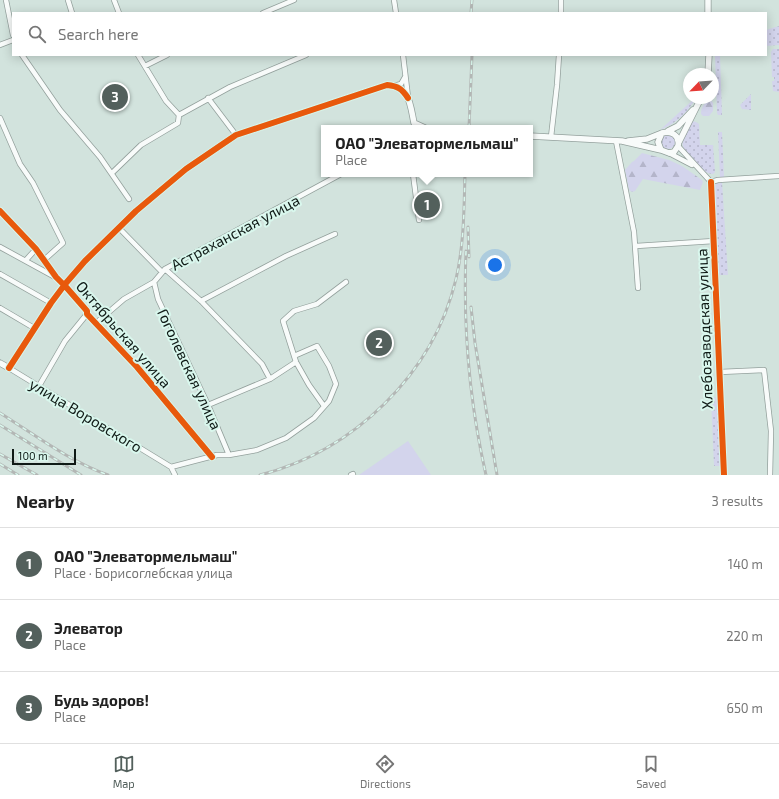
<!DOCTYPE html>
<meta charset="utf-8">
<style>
:root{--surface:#fff;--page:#f6f6f6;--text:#222;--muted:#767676;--line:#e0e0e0;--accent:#53605c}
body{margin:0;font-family:"Exo 2",sans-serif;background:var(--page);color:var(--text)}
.compass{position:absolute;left:683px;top:68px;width:36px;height:36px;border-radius:50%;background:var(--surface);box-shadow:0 2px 10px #0003;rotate:245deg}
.scale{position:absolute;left:12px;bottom:10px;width:64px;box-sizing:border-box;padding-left:4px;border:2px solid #0f1a16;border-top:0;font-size:11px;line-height:14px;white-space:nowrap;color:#0f1a16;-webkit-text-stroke:3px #d9f7ed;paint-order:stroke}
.you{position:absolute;left:495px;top:265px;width:14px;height:14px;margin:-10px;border:3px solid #fff;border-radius:50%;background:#1a73e8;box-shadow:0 0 0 6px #1a73e833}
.badge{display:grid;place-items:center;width:26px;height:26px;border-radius:50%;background:var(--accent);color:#fff;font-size:13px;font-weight:700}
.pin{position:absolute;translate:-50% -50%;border:2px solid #fff;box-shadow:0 1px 4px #0006}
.popup{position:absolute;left:321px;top:125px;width:212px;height:52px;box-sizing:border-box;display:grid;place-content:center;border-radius:0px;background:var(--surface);filter:drop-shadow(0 1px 3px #0005);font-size:13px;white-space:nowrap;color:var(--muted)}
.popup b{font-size:15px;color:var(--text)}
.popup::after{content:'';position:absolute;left:50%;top:100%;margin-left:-8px;border:8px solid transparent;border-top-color:var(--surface)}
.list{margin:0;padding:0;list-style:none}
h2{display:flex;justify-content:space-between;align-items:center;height:52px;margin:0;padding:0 16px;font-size:17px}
h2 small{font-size:13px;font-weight:400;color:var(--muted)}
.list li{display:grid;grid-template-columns:26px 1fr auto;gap:12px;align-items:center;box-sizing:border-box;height:72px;padding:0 16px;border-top:1px solid var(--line)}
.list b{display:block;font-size:15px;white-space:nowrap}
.list p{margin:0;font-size:13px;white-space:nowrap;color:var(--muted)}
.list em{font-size:13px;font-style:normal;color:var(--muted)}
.icon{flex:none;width:22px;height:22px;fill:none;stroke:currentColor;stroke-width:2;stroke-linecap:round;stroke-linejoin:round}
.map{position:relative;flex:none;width:779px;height:475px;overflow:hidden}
.search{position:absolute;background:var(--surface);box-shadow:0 2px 10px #0003;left:12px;right:12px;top:12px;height:44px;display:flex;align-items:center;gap:10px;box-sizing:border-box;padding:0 14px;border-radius:0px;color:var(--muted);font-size:15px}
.sheet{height:268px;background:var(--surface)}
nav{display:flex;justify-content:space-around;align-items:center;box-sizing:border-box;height:56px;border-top:1px solid var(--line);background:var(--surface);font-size:11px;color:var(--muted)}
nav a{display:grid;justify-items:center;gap:2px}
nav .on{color:var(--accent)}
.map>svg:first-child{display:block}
.grass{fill:url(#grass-dots)}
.forest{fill:url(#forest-firs)}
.pitch{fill:#d3d4ec}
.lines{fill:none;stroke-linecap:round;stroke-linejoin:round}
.minor-casing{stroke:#93a09c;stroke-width:6}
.tertiary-casing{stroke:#93a09c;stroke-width:7}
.minor{stroke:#f8fbfa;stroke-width:4.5}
.tertiary{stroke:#f8fbfa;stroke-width:5.5}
.rail-casing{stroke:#b3b7b5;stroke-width:3}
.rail{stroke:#d9f7ed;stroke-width:1.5;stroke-dasharray:4.5;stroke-linecap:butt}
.cycleway-casing{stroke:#d9f7ed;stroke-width:8}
.cycleway{stroke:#e8590c;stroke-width:6}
.labels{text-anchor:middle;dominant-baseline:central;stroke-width:4;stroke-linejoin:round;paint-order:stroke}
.street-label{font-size:15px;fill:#0f1a16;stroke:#d9f7ed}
</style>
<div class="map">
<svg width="779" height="475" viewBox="0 0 779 475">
<defs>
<pattern id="grass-dots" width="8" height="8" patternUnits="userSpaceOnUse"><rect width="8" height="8" fill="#d3d4ec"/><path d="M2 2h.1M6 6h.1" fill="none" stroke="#b4b5ca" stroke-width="1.8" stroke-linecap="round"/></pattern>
<pattern id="forest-firs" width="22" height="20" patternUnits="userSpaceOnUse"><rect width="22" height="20" fill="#d3d4ec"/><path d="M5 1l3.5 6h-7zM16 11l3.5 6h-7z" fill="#b4b5ca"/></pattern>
</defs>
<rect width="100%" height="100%" fill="#d2e3dd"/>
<!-- grass -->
<path class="grass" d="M779,26V45L766,46V30Z
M773,49H779V92L773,91L772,81H774V77H772L771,52Z
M715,55H720L722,115H718L717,113Z
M751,94V110L742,109L740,105Z
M695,98H696C686,114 678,122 660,130Z
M692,121L696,122L699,124L700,145H713L715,172L713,174C707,174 702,169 697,164C678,146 679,143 692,121Z
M718,132H722L724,177H720Z
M661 142a7 7 0 1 1 14 0a7 7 0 1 1-14 0Z
M722,182L728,275H720L718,273L713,185L716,183Z
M711,397H715L718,400L720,466H714Z"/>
<!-- forest -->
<path class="forest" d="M711,100L713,103V111L709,116H703L701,114C701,108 704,102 711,100Z
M642,153L669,160L682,166L702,180L703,182L700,190L643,179L635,191L632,192L629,190L625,170L632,162L634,161Z"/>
<!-- pitch -->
<path class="pitch" d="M408,441L431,475H359Z"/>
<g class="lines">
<!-- minor casing -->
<g class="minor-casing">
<path id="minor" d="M6,0L13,35
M68,0L72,13
M114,0L119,13
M394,0L396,13
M263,13L294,0
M561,13V0
M0,45L13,40
M22,55L60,110L100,157L129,199
M138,55L166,101L179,115
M403,55L408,97
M145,66L167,55
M394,86L401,84L405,77
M208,98L236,135
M0,118L20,164L33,183L63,243L44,260
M551,137L557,85L559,55
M616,141L634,232L638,288
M678,146L711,182
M669,153L692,165
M112,173L141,145L178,123L179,115L230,87L306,55
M413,174L419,220
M711,182L724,475
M711,182L718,180L779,176
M0,211L36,249L56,277L66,287L87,311V314L137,367L212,457
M119,228L162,272
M636,246L714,241
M0,247L55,277
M26,260L36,249
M165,269L201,301L262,364L270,379
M0,274L51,303
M154,282L158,299L208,405L229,455
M201,301L286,256L335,234
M0,308L34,328
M96,323L124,299L154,282L165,269L341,174
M9,368L171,467
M720,372L764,370L771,431L770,475
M39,386L65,341L87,314
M208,405L270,379L296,362
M324,406L309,385L296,362L283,321L294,311L317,304L346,282
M171,467L217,455H229L257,450L286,438L314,418L329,401L336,384L329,366L317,346L294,356
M171,467L175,475
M351,475L353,474"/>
</g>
<!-- tertiary casing -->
<g class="tertiary-casing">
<path id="tertiary" d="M708,0V13
M708,74L709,55
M668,131L678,126L693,110
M530,136L622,141L661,150L669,153L674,152L678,146C680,136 672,130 662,133L658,142L661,150
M628,141L647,139L662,133
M679,142L701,98
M0,363L9,368L51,303L66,283L85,261L136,211L186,169L236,135L387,85C410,86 410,104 414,123L425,128"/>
</g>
<!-- minor -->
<use href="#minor" class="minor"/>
<!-- tertiary -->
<use href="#tertiary" class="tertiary"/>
<!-- rail casing -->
<g class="rail-casing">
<path id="rail" d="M471,13L472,0
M469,128L472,55
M468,227L469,257
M466,251C463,326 469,401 486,475
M471,307L475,343L497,475
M0,413C35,435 69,461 108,475
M0,425L81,475
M0,454L37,475
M0,464L18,475
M260,475C353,451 433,375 456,279C464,245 464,209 465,174"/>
</g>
<!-- rail -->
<use href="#rail" class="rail"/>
<!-- cycleway casing -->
<g class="cycleway-casing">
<path id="cycleway" d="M711,182L724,475
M0,211L36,249L56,277L66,287L87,311V314L137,367L212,457
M9,368L51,303L66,283L85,261L136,211L186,169L236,135L387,85C398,86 402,89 408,98"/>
</g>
<!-- cycleway -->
<use href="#cycleway" class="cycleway"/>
</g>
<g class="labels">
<!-- street labels -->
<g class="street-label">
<text transform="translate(235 232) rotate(-28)">Астраханская улица</text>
<text transform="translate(704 329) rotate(-92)">Хлебозаводская улица</text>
<text transform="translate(124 334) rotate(49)">Октябрьская улица</text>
<text transform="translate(190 369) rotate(65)">Гоголевская улица</text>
<text transform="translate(86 415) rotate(31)">улица Воровского</text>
</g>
</g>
</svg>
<svg class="compass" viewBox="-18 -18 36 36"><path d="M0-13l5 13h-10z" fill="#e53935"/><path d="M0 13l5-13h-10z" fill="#767676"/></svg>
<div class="scale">100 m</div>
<div class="you"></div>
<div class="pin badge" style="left:427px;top:205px">1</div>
<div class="popup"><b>ОАО &quot;Элеватормельмаш&quot;</b>Place</div>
<div class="pin badge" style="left:379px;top:343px">2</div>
<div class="pin badge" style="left:115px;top:97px">3</div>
<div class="search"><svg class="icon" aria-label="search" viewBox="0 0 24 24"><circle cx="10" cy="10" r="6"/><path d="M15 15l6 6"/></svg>Search here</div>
</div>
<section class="sheet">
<h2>Nearby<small>3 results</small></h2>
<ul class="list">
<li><span class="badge">1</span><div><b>ОАО &quot;Элеватормельмаш&quot;</b><p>Place · Борисоглебская улица</p></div><em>140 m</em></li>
<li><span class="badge">2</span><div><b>Элеватор</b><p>Place</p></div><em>220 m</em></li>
<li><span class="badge">3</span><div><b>Будь здоров!</b><p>Place</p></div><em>650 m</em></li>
</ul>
</section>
<nav>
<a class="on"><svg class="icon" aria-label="map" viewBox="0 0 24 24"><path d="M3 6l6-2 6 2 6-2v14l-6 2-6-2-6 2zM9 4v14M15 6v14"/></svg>Map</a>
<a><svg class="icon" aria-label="directions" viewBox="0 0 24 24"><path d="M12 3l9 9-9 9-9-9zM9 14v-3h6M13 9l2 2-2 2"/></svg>Directions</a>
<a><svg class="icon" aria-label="saved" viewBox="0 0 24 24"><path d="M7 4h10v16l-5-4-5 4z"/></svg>Saved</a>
</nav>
